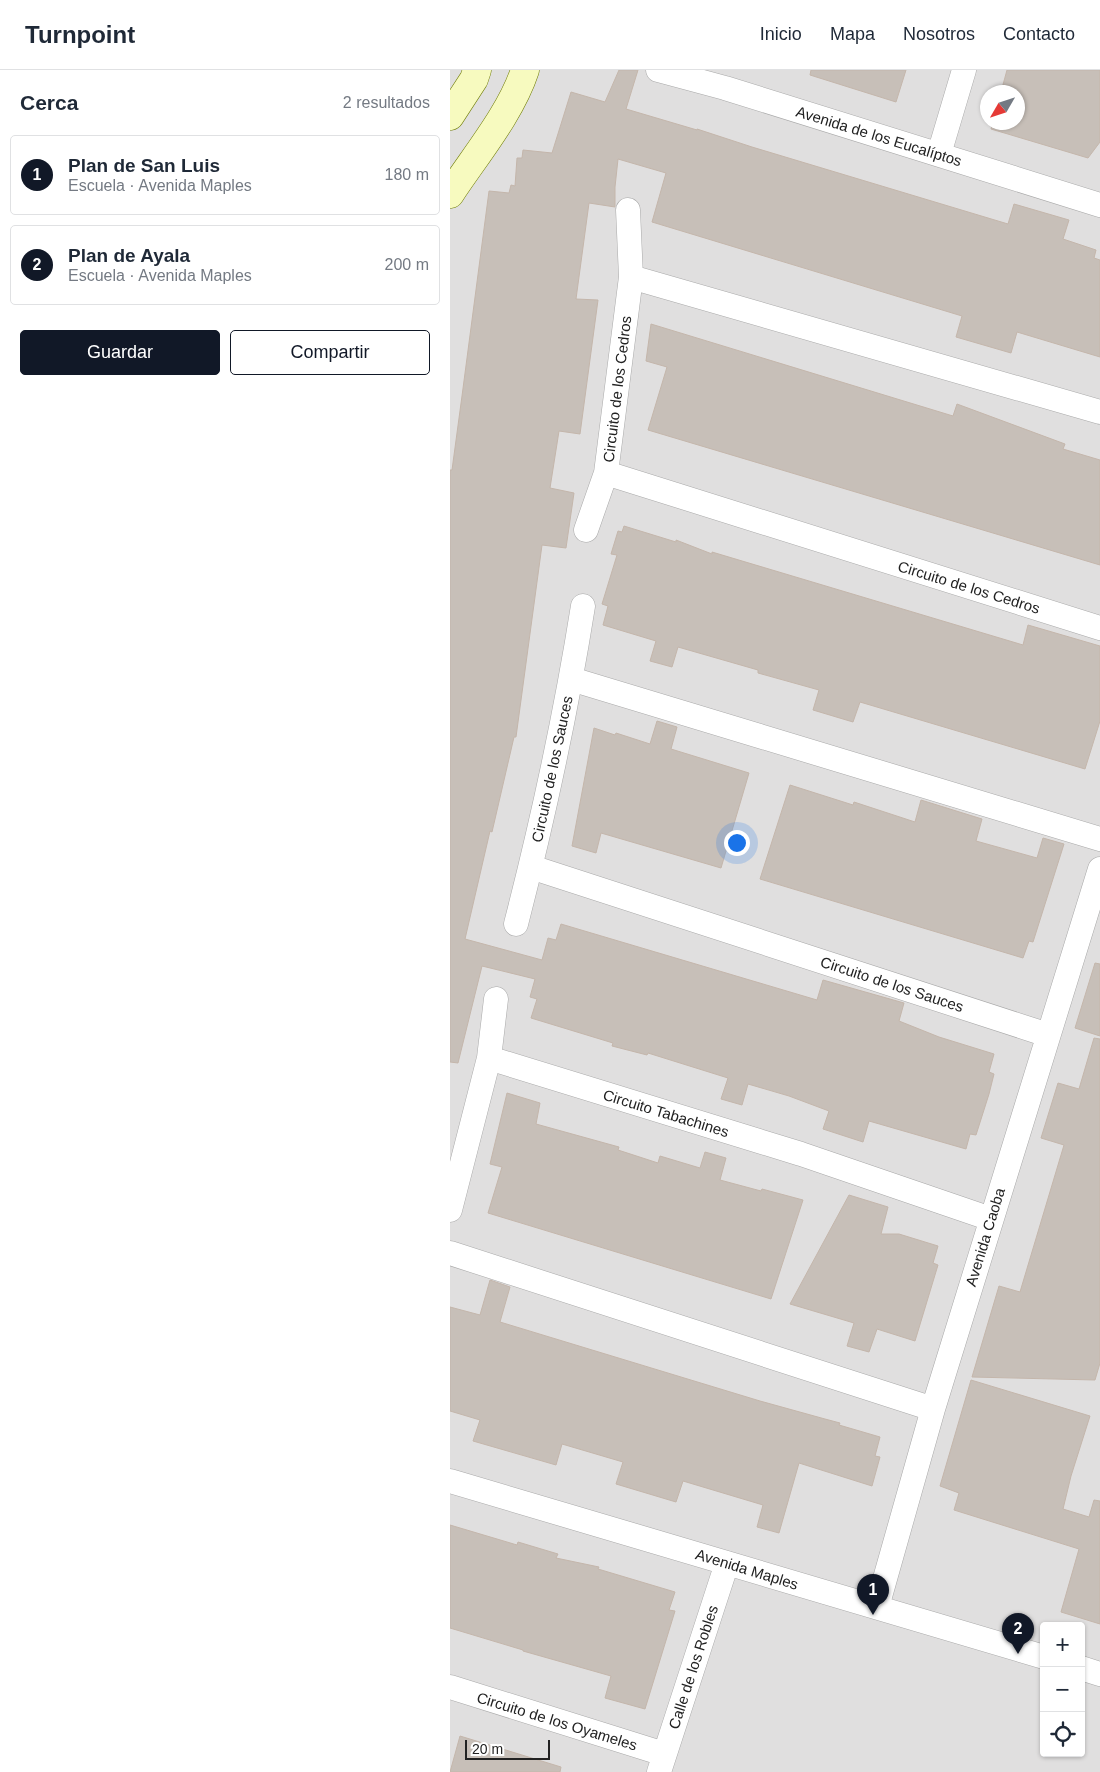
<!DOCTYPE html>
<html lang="es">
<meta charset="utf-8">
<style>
:root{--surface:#fff;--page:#f6f6f7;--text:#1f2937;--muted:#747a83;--line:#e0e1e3;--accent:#111827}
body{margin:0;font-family:Arial,sans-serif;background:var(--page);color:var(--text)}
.controls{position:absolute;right:15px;bottom:15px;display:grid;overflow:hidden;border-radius:5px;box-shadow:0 1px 4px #0004}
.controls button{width:45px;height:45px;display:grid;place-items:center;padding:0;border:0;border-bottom:1px solid var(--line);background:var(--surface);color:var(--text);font:25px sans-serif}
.compass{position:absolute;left:530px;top:15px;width:45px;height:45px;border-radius:50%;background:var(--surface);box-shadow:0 1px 4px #0004;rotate:231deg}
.scale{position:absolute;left:15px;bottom:12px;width:85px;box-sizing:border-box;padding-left:5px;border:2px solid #222;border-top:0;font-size:14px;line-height:18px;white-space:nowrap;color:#222;-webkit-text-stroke:4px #fff;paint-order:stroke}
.you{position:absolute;left:286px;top:772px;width:18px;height:18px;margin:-12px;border:4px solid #fff;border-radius:50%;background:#1a73e8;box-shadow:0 0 0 8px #1a73e833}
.badge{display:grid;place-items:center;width:32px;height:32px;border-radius:50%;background:var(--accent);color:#fff;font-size:16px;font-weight:700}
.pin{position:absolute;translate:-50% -41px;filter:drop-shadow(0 1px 2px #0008)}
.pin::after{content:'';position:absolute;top:26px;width:18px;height:15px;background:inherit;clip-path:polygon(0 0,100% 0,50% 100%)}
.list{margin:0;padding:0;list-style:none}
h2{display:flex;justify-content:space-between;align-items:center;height:65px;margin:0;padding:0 20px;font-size:21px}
h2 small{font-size:16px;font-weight:400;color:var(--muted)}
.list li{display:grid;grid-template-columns:32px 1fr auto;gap:15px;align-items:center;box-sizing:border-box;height:80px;margin:0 10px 10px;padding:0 10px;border:1px solid var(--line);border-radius:5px}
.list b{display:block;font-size:19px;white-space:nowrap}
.list p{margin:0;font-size:16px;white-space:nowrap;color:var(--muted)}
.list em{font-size:16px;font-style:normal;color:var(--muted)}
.actions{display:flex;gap:10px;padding:15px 20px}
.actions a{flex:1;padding:11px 0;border:1px solid var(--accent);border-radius:5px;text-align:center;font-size:18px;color:var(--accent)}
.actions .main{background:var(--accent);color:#fff}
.icon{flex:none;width:28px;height:28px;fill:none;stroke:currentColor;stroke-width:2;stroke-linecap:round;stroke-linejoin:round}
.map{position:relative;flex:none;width:650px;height:1702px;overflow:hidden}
header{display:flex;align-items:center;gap:30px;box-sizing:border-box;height:70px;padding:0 25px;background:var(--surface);border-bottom:1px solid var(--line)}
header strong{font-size:24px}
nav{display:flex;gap:28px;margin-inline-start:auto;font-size:18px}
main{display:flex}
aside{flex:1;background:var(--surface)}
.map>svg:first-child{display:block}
.residential{fill:#e0dfdf;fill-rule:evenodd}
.building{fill:#c7bfb8;stroke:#c4b6ab}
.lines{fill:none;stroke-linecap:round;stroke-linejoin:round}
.street-casing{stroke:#a9a9a9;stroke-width:25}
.secondary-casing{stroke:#707d05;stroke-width:29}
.street{stroke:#fff;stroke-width:24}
.secondary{stroke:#f7fabf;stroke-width:28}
.labels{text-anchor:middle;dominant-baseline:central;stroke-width:4;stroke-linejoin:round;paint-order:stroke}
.street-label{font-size:15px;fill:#222;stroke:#fff}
</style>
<header>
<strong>Turnpoint</strong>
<nav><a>Inicio</a><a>Mapa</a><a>Nosotros</a><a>Contacto</a></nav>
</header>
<main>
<aside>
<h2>Cerca<small>2 resultados</small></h2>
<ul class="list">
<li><span class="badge">1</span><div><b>Plan de San Luis</b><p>Escuela · Avenida Maples</p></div><em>180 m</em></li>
<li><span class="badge">2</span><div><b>Plan de Ayala</b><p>Escuela · Avenida Maples</p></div><em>200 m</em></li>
</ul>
<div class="actions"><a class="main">Guardar</a><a>Compartir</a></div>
</aside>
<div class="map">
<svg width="650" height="1702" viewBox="0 0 650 1702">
<rect width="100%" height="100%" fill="#f2efe9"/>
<!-- residential -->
<path class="residential" d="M0,0H650V1702H0ZM538,22H568V52H538ZM594,1556H631V1683H594Z"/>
<!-- building -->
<path class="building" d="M169,0H188L176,39L247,60V59L302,77L558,154L564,134L619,150L613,169L646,180L644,188L650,190V287L567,262L561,283L506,267L512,246L202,152L216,103L168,89L165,117V137L139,133L126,229L148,230L130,364L109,361L100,418L124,423L116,478L92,475L66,667H64L42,762L40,761L15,869L92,890L98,868L106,870L111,854L367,930L373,910L454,933L449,951L489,967L544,984L539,1002L544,1004L539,1024L526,1065L520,1064L516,1079L419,1051L413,1072L373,1059L379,1041L339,1026L298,1014L292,1035L271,1029L278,1008L198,983L197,985L162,976L163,973L81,948L87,929L80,927L85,909L32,896L8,993L0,992V400H2L12,326L39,121L59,123L61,115L65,116L67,88H72L73,80L102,83L121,22L155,32Z
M361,0H456L446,32L360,5Z
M557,0H650V72L638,88L541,59L543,52H568V22H551Z
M201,254L503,346L507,334L615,374L613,379L650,390V495L198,360L217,297L196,291Z
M174,456L226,472V470L262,484V482L573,575L578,555L650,576V651L635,699L410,632L403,652L363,640L369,620L308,603V600L228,577L222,597L200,591L206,571L153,555L158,536L152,534L167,485L161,484L168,461L172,462Z
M207,651L227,657L221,679L299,703L271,798L151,763L146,783L122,776L144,658L165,665L166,663L200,674Z
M340,715L403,735L404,732L465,752L471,730L532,749L526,771L587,788L593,768L614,774L583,872L579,871L573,888L310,809Z
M645,893L650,894V966L625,958Z
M644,968L650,969V1293L645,1310L522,1307L549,1216L570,1222L614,1075L591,1068L608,1013L629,1019Z
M57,1023L90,1033L86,1054L169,1077L168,1080L208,1093L210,1086L250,1098L255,1082L276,1088L270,1110L311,1121L312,1119L353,1130L321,1229L38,1143L52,1097L40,1094Z
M399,1125L438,1137L431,1164H449L488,1176L483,1193L488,1195L465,1271L427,1259L419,1282L397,1276L404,1253L340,1234Z
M40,1210L60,1217L50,1252L310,1331L375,1349L390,1353L389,1355L430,1367L425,1386L430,1387L422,1416L349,1393L329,1463L307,1457L313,1435L233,1411L226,1432L166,1414L173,1392L112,1374L106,1395L23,1371L30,1350L0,1341V1237L30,1245Z
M521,1310L640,1346L621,1406L613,1439L639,1447L644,1430L650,1431V1554L611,1542L629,1479L504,1440L509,1423L490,1416Z
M0,1455L47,1469L67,1475L68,1472L108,1484L106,1488L149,1497L148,1499L225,1522L219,1540L225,1541L195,1639L155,1628L161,1606L73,1581V1580L0,1558Z
M10,1666L111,1697L110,1702H0Z"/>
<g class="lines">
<!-- street casing -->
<g class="street-casing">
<path id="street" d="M208,0L275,18L650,135
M489,84L514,0
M181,207L650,342
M156,403L650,558
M136,460L156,403L181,207L178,140
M121,609L650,769
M81,797L598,965
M66,854C93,749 116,643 133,536
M39,988L351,1084L541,1149
M0,1140L39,988L46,929
M0,1183L483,1339
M0,1411L594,1587
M427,1537L483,1339L650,799
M631,1598L650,1604
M0,1617L214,1684
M209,1702L277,1493"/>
</g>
<!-- secondary casing -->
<g class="secondary-casing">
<path id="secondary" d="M0,46L24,9L27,0
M0,124C25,86 61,43 75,0"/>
</g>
<!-- street -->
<use href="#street" class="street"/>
<!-- secondary -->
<use href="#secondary" class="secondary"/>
</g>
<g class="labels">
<!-- street labels -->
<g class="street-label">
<text transform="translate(429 66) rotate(17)">Avenida de los Eucalíptos</text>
<text transform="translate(167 319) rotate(-83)">Circuito de los Cedros</text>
<text transform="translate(519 517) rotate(17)">Circuito de los Cedros</text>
<text transform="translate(102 699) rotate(-78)">Circuito de los Sauces</text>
<text transform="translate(442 914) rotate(18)">Circuito de los Sauces</text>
<text transform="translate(216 1043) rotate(17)">Circuito Tabachines</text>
<text transform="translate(535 1167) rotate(-73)">Avenida Caoba</text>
<text transform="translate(297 1499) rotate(17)">Avenida Maples</text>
<text transform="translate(243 1597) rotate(-72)">Calle de los Robles</text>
<text transform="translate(107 1651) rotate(17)">Circuito de los Oyameles</text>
</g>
</g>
</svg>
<div class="controls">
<button>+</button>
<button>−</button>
<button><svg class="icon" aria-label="locate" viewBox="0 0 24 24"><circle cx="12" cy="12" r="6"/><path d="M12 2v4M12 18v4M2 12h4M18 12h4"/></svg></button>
</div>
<svg class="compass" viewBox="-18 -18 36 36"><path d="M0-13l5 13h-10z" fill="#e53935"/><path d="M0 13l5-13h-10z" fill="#747a83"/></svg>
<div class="scale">20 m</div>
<div class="you"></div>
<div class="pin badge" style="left:423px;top:1545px">1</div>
<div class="pin badge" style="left:568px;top:1584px">2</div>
</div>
</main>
